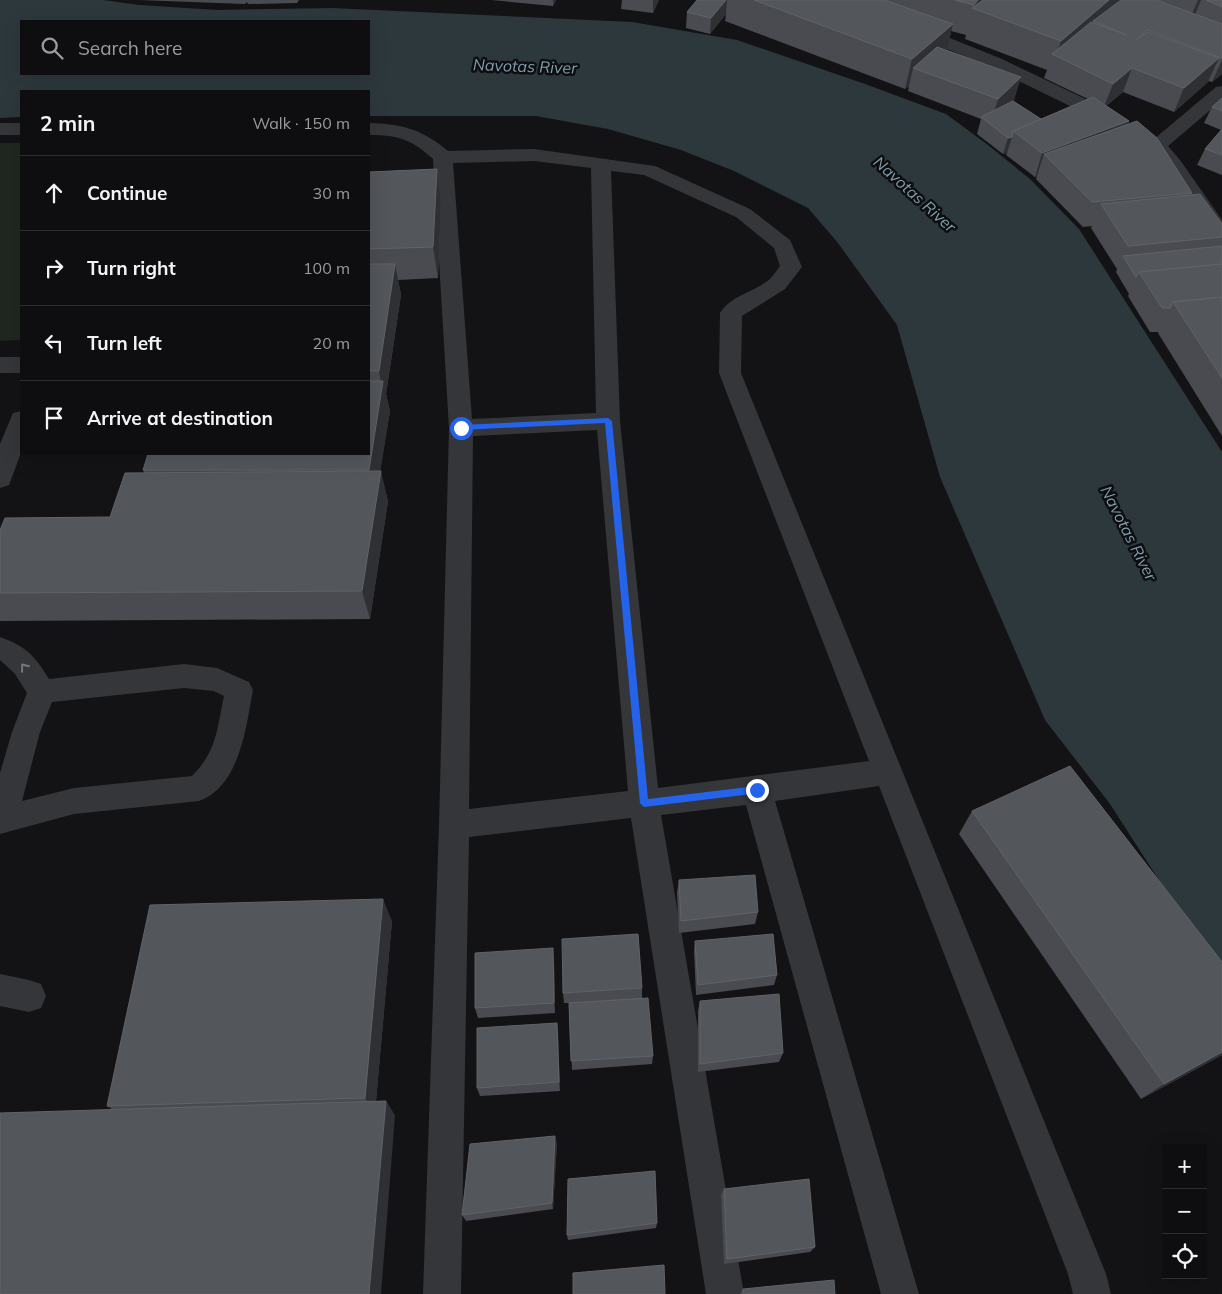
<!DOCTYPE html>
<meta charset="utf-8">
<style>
:root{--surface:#0e0e10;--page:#1c1c1e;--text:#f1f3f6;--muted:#9b9c9f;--line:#2e2e30}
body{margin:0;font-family:Mulish,sans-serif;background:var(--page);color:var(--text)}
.controls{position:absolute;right:15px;bottom:15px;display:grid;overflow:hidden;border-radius:0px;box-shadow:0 5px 20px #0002}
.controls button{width:45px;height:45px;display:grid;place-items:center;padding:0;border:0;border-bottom:1px solid var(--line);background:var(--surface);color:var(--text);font:25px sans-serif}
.stop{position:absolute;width:15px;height:15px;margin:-11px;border:4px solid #2563eb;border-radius:50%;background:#fff}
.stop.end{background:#2563eb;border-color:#fff;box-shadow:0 1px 5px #0008}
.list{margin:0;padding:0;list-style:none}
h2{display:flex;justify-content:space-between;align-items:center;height:65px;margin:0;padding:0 20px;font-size:21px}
h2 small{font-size:16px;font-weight:400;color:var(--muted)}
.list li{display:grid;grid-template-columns:32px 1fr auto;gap:15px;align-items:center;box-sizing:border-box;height:75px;padding:0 20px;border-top:1px solid var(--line)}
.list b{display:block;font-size:19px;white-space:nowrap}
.list em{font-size:16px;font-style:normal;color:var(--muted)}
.icon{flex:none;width:28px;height:28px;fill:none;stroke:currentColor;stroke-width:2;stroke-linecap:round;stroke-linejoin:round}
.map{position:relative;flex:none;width:1222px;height:1294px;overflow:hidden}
.search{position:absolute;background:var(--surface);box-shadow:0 5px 20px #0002;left:20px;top:20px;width:350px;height:55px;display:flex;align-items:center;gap:12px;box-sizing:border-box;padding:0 18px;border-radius:0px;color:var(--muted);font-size:19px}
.panel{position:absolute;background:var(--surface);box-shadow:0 5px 20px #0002;left:20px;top:90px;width:350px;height:365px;border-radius:0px}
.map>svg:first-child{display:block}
.green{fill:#202720}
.water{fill:#2d383d;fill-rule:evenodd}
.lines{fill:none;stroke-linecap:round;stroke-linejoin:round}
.minor{fill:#343639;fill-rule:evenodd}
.wall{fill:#494b50;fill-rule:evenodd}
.shaded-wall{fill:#2f3034}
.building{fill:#53565a;stroke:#606368}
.oneway{stroke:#72777d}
.route{fill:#2563eb}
.labels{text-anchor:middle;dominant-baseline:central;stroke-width:5;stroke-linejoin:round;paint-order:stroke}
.far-water-label{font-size:16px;font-style:italic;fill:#7e9fae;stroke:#0e0e10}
</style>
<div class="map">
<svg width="1222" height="1294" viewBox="0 0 1222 1294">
<rect width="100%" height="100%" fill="#131315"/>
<!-- green -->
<path class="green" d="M0,143H21V340L0,341Z"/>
<!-- water -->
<path class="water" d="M0,0H103L139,5L218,10L332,8L632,22L737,40L865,84L946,114L988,145L1030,179L1079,229L1222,452V969L1202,947L1110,804L1045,720L940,477L897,325L838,243L808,208L734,171L681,150L608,129L536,116H369V91H21V117L0,118ZM21,21H369V74H21Z"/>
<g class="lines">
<!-- minor -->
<path class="minor" d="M915,24L1002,59L1119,115L1121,119L1119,123L1112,125L1105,123L990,67L909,33L906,29L909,25Z
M1222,86V100L1168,146L1180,160L1222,220V241L1215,240L1166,168L1147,145L1216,87Z
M0,123H21V135H0Z
M369,123C402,124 422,129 448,151L534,149L655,166L750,209L790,240L802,267L785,289L742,316L741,373L1106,1274L1111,1294H1073L1068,1274L879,786L775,801L919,1294H881L746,805L661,815L744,1294H706L631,818L469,837L461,1294H423L439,825L449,428L433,159C411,139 398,135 369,135ZM534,161L591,168L596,413L472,419L453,163ZM611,171L644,175L736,217L774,248L780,266C777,270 774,275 770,279C755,292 731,295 720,313L719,373L869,761L658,788L620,421ZM597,430L628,791L469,809L473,436Z
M0,357H21V373H0Z
M21,411V453L9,485L0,488V444L13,413Z
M0,637C26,646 35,656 49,679L184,664L217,668L249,682L253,690C246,727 240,786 199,801L74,814L0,834V773L12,732L27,693L15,674L0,660ZM184,688L214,691L224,696C217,729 217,751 192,776L74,788L22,801L40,732L52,702Z
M0,974L29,980L41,984L46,996L41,1008L29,1012L0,1006Z"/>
</g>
<!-- wall -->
<path class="wall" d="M138,0H299L297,3L248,4L247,2L245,4Z
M491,0H556L553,6Z
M622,0H659L653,13L621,9Z
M697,0H1222V74L1212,82L1209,81L1174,112L1123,92L1106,106L1129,121L1128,124L1192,193L1191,195L1222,224V436L1158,333V332H1150L1128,296L1129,294L1116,272L1117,269L1091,228L1092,226L1083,227L1036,179L1037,176L1035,177L1006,155L1007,153L1003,154L977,134L981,119L908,91L909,86L905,89L725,21L726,14L710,34L686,28L687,12ZM951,31L966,35L965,39L1047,70L1044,78L1088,99L1041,119L1013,101L1021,77L947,50Z
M1222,98V175L1197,165L1205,149L1221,130L1204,123L1212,107Z
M437,169L441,200L438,278L398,280L401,295L386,394L390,411L380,471L388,501L370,619L0,621V530L110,517L144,473L143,470L369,454V172Z
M972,811L1222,962V1055L1141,1099L959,834Z
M679,880L758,912L755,924L679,933L677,892Z
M392,921L376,1101H386L395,1116L112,1109L107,1106Z
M695,941L777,975L774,985L696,995L694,951Z
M554,959L555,1013L478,1018L475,1008Z
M642,988V998L653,1056L652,1064L572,1070L569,1003H564L563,993Z
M700,1001L783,1053L779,1062L698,1072V1011Z
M558,1032L560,1091L480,1096L477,1088Z
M557,1143L553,1209L466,1221L462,1215Z
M724,1189L815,1247L810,1252L724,1264L721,1195Z
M657,1223L656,1228L568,1240L567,1235Z
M743,1289L835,1294H740Z"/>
<!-- shaded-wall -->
<path class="shaded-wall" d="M553,0H556L553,6Z
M653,0H659L653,13Z
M726,0H727L726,14L710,34L711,18Z
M978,0H996L973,9L974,5Z
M1109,0H1124L1093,21L1087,41L1056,56L1061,41Z
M1198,0H1201L1193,20L1188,23Z
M953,24L946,55L913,68L909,86L905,89L912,59Z
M1219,58L1208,82L1174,112L1184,88Z
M1222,60V74L1212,82Z
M1132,68L1123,92L1104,107L1113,84Z
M1021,77L1014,101L991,123L998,99Z
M1129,121L1120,145L1044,154L1037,176L1035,177L1042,153Z
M1012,137L1007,153L1003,154L1008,138Z
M437,169L441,200L438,278L433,247Z
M395,264L401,295L386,394L390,411L376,499L369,470L382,388L379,371Z
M381,471L388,501L370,619L362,591Z
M383,899L392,921L375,1113L365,1098Z
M553,948L554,959L555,1013L554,1003Z
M557,1023L558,1032L560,1091L559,1082Z
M1222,1052V1055L1141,1099L1164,1084Z
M386,1101L395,1116L381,1294H369Z
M555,1136L557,1143L553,1209L552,1203Z"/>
<!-- building -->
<path class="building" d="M697,0H726L711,18L687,12Z
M754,0H884L953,24L912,59Z
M955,0H978L974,5Z
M983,0H1109L1061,41L972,8Z
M1121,0H1156L1222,24V58L1148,30L1137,39L1148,32L1219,58L1184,88L1132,68L1113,84L1052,54L1091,22L1127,35L1093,21Z
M1206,0H1222V7Z
M937,47L1021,77L998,99L913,68Z
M1093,97L1129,121L1042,153L1013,131Z
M1222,98V111L1212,107Z
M1013,101L1041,119L1013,131L1012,137L1008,138L981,117Z
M1137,121L1157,138L1192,193L1092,202L1044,154Z
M1222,129V155L1205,149Z
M437,169L433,247L369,249V172Z
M1200,194L1222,224V237L1128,246L1101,204Z
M1222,246V264L1139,272L1136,277L1123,256Z
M369,264H395L379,371H369Z
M1222,264V297L1173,302L1170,308H1162L1139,272Z
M1222,297V378L1173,302Z
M369,381H383L369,470H143L148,454H369Z
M381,471L362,591L0,593V530L5,518L110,517L125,473Z
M1070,766L1222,962V1052L1164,1084L972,811Z
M755,875L758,912L681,921L679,880Z
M383,899L365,1098L107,1106L150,905Z
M638,934L642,988L563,993L562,939Z
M773,934L777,975L698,985L695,941Z
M553,948L554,1003L475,1008V953Z
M779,994L783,1053L700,1064V1001Z
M648,998L653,1056L571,1061L569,1003Z
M557,1023L559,1082L477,1088V1028Z
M386,1101L369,1294H0V1113Z
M555,1136L552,1203L462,1215L470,1144Z
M655,1171L657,1223L567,1235L568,1179Z
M809,1179L815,1247L727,1259L724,1189Z
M664,1265L665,1294H573V1273Z
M834,1280L835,1294H743V1289Z"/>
<!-- one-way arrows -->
<defs><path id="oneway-chevron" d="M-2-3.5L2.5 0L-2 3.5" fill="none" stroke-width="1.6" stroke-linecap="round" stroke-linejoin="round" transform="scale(1.25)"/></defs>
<use class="oneway" href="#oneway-chevron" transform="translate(24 667) rotate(-128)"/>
<!-- route -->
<path class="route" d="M608,418L612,421L648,799L757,786L760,787V793L644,807L640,803L605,423L461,430L457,428L461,425Z"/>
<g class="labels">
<!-- far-water labels -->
<g class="far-water-label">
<text transform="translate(525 66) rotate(2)">Navotas River</text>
<text transform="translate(915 194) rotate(42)">Navotas River</text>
<text transform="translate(1129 533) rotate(63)">Navotas River</text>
</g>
</g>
</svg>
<div class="controls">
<button>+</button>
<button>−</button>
<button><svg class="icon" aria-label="locate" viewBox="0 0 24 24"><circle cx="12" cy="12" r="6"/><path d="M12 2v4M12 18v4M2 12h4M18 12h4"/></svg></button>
</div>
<div class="stop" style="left:461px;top:428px"></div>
<div class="stop end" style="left:757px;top:790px"></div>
<div class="search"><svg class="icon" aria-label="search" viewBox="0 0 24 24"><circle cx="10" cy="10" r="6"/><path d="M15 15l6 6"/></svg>Search here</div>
<section class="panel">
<h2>2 min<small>Walk · 150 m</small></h2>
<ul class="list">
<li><svg class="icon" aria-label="ahead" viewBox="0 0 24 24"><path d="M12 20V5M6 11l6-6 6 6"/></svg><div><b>Continue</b></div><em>30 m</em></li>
<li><svg class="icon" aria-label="right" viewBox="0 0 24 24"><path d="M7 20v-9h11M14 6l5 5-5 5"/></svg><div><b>Turn right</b></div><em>100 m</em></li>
<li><svg class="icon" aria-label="left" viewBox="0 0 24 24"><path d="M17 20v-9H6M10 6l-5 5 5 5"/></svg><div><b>Turn left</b></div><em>20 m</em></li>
<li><svg class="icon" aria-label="arrive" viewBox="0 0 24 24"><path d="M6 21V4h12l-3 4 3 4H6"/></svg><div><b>Arrive at destination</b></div></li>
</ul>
</section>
</div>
